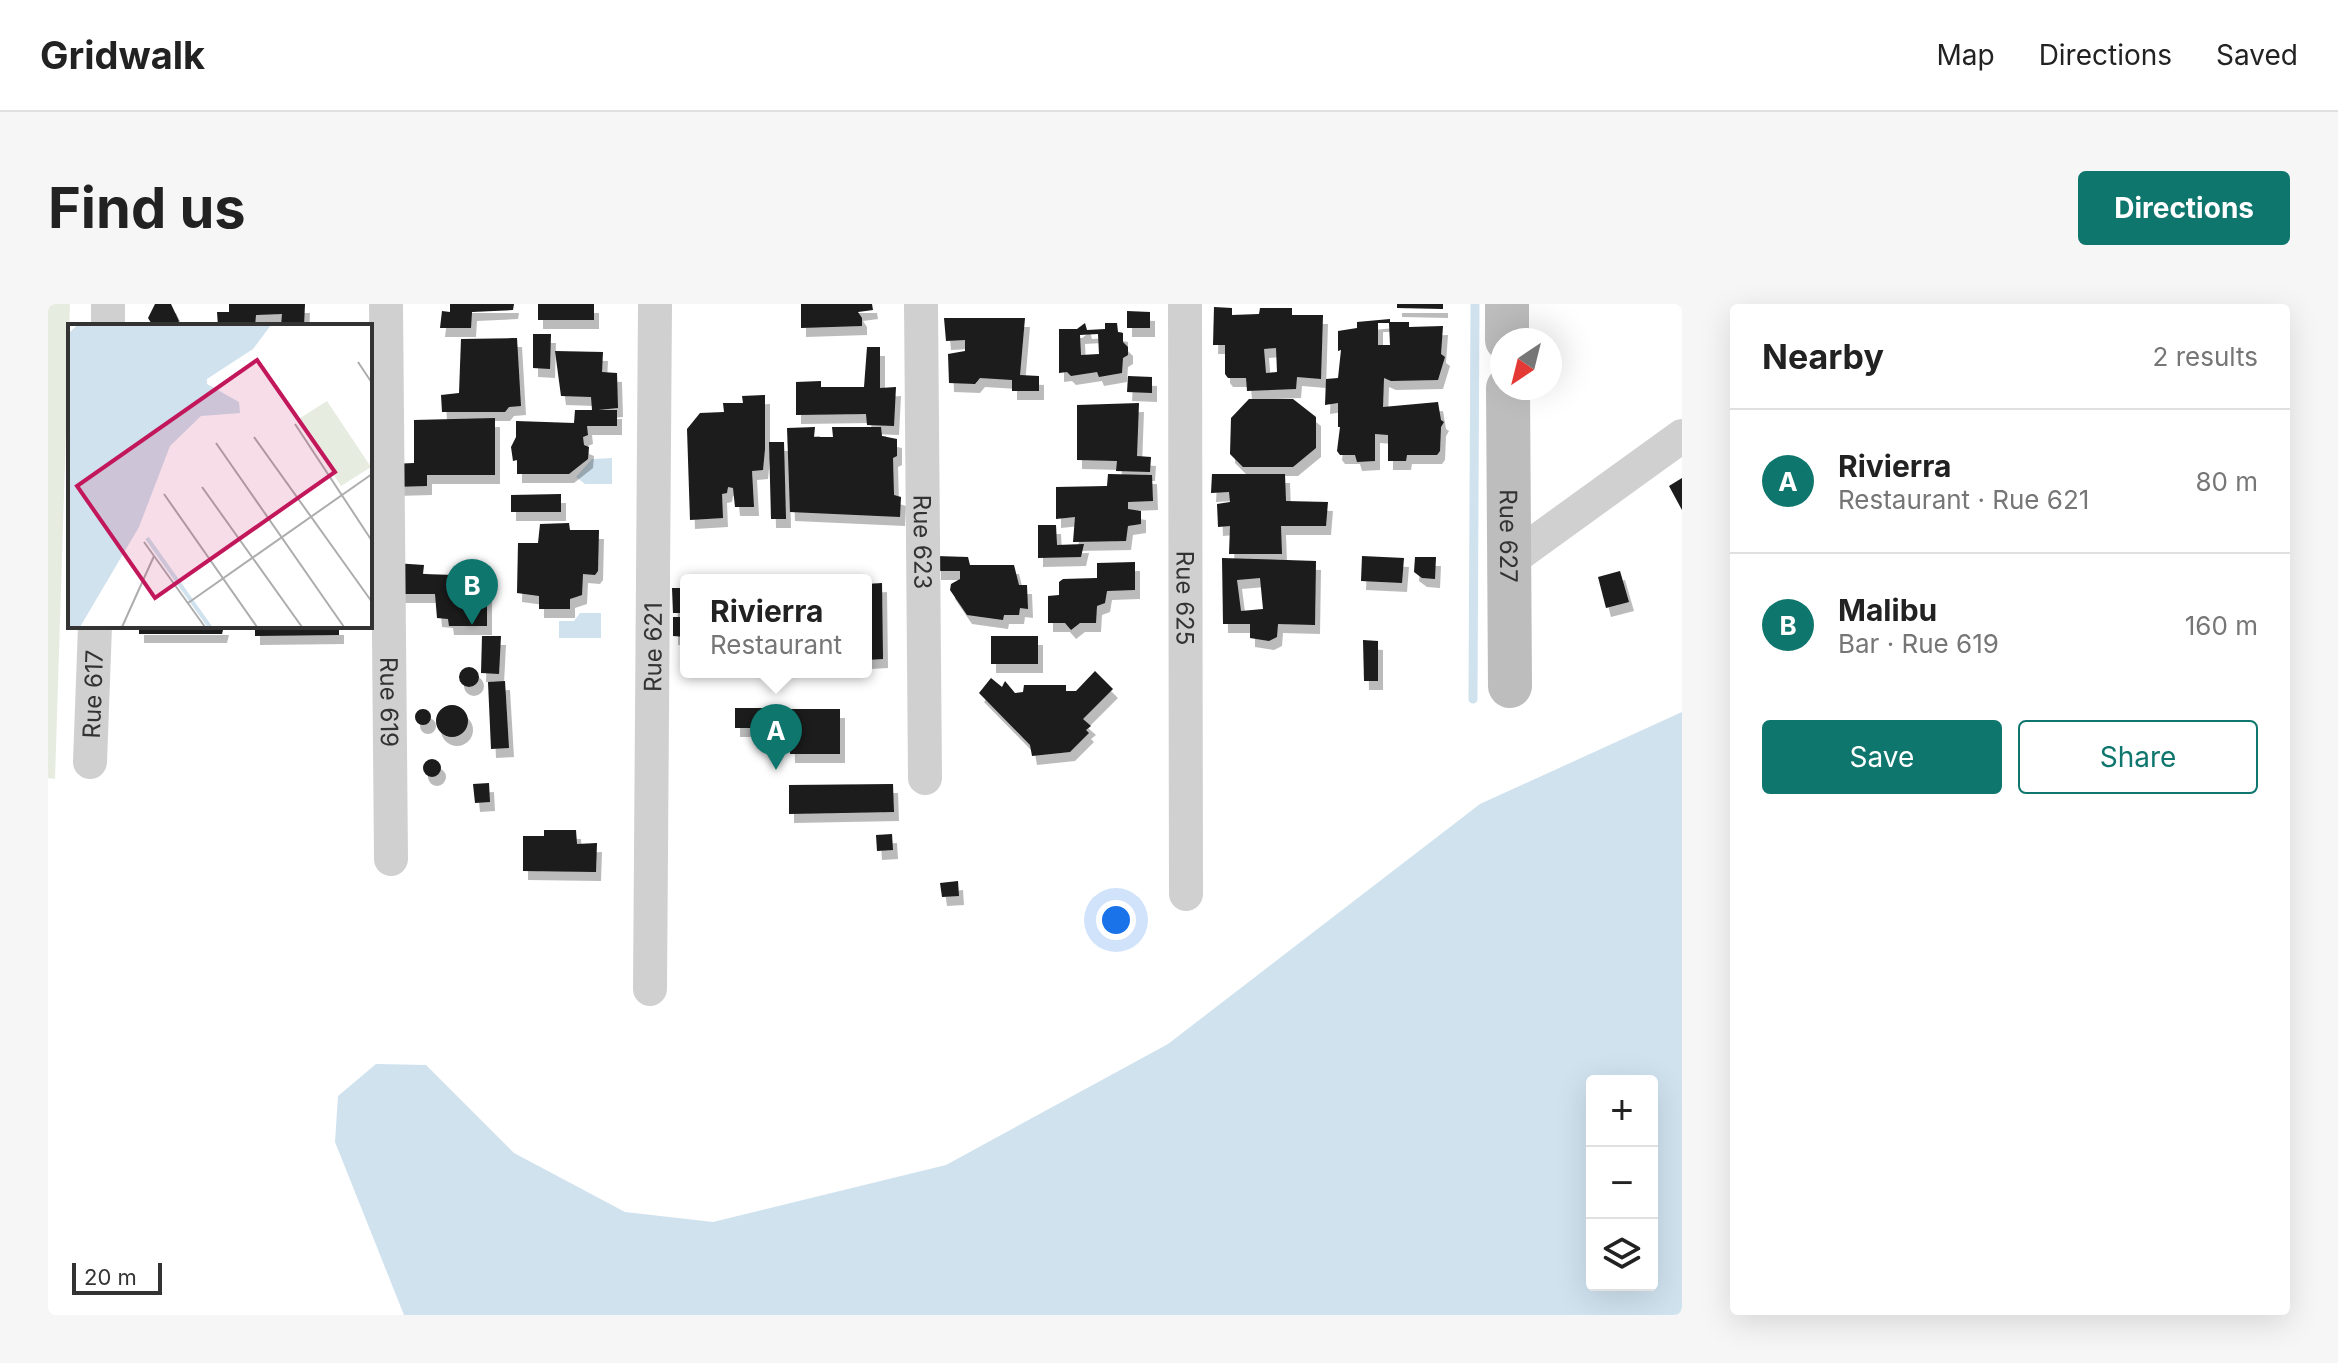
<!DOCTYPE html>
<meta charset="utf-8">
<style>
:root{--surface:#fff;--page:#f6f6f6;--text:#222;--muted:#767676;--line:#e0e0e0;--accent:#0f766e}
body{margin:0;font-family:Inter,sans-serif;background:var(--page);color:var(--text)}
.controls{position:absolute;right:24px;bottom:24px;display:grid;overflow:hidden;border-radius:8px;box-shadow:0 8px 32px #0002}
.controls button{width:72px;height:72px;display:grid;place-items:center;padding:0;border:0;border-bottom:2px solid var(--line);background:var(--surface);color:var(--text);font:40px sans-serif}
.compass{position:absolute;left:1442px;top:24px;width:72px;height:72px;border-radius:50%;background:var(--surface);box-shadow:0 8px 32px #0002;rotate:215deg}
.scale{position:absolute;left:24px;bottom:20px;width:90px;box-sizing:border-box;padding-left:8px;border:4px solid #333;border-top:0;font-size:22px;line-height:28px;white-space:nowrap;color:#333;-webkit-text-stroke:6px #fff;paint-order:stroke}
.you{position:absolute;left:1068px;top:616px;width:28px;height:28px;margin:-20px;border:6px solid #fff;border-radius:50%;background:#1a73e8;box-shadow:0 0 0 12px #1a73e833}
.badge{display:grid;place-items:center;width:52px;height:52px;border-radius:50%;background:var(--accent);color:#fff;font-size:26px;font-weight:700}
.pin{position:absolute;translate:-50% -66px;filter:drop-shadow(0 2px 4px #0008)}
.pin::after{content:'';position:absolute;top:42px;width:28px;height:24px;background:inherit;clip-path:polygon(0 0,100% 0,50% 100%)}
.popup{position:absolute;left:632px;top:270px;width:192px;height:104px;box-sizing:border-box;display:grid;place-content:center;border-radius:8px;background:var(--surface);filter:drop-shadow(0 2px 6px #0005);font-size:26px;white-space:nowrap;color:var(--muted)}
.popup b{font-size:30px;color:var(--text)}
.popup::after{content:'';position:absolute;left:50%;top:100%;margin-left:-16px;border:16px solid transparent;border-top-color:var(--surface)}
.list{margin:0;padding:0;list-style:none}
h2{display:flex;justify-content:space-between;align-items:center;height:104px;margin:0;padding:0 32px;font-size:34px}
h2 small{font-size:26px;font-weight:400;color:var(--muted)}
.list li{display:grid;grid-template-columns:52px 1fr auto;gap:24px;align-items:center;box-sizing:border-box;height:144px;padding:0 32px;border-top:2px solid var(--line)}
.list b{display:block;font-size:30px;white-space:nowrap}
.list p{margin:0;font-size:26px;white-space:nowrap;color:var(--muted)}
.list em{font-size:26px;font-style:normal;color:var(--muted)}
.actions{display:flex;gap:16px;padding:24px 32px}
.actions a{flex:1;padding:18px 0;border:2px solid var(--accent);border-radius:8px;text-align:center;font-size:28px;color:var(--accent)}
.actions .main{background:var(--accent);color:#fff}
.icon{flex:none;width:44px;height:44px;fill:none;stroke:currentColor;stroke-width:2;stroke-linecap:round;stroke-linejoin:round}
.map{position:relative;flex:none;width:1634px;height:1011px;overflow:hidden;border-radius:8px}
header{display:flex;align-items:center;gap:48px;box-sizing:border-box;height:112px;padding:0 40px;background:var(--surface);border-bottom:2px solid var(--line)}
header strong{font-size:38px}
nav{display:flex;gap:44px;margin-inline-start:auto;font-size:28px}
.intro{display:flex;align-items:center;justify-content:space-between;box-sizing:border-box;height:192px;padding:0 48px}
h1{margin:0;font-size:56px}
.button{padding:20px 36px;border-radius:8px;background:var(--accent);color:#fff;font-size:28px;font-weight:700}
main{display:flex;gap:48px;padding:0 48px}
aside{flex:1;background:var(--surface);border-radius:8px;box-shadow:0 8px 32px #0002}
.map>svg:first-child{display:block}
.green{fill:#e6ecdf}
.water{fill:#cfe2ee;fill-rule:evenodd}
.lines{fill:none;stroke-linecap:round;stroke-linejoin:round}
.stream{stroke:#cfe2ee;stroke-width:9}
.building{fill:#1a1a1a;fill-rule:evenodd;filter:url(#shadow)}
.street{stroke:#d0d0d0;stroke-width:34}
.secondary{stroke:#bdbdbd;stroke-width:44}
.labels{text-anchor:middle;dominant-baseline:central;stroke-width:8;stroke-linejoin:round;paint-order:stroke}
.street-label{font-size:24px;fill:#333;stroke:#fff}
.inset-river{fill:none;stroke:#cfe2ee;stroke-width:4}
.inset-road{fill:none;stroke:#adadad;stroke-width:2}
.view{fill:#c2185b;fill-opacity:0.15;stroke:#c2185b;stroke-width:4}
.inset-edge{fill:none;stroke:#333;stroke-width:4}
</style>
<header>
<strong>Gridwalk</strong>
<nav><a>Map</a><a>Directions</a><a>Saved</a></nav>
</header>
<div class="intro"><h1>Find us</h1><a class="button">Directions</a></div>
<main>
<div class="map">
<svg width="1634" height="1011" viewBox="0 0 1634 1011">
<defs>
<filter id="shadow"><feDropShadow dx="5" dy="9" stdDeviation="0" flood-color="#0004"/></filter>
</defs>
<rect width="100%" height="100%" fill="#fff"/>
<!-- green -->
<path class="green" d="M0,0H22L7,475L0,474Z"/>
<!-- water -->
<path class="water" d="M564,154V180H537L528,173L544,155Z
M532,309H553V334H511V317H526Z
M1634,408V1011H356L287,838L290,792L328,760L378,761L466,849L577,908L665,918L898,861L1120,740L1432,500ZM1544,777H1604V981H1544Z"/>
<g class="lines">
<!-- stream -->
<path class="stream" d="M1425,395L1427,0"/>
</g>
<!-- building -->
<path class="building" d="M107,0H123L131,17L127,22H105L100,14Z
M181,0H257L256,22H233L234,10L208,11L207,22H170L169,8H181Z
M402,0H466L465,6L424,8L423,24H392L394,7L402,8Z
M490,0H546V16H490Z
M753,0H824L825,6L810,8L814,14V22L753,24Z
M1349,0H1395V5L1349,4Z
M1166,3L1184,4V11L1211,10L1212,4H1244V11H1275L1273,75L1249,73L1248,85L1199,87L1198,74H1180L1177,70V41H1165ZM1228,44L1229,68L1218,69L1216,45Z
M1079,7L1102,8V24H1079Z
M896,14H977L972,71L991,72V87H964V76L932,74L927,80L901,79L900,50L917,47V36L898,37Z
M1342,15V18H1361V23L1395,22L1393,50L1397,53L1390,76L1343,77L1336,74L1335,103L1390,98L1393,116L1396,118L1393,123L1392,147L1389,151H1359L1358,157H1340V131L1327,130V157L1309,158L1307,151H1292L1289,147L1292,123H1290V99L1277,101L1278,75L1290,74L1293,46L1290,47V27L1309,24V18ZM1330,19H1341L1342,41H1330Z
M1037,19L1039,26L1057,25V19H1069L1070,28L1075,29V38L1080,43V51L1075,54L1074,69L1051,73L1049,68L1023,72L1019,68L1011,69V25H1029ZM1050,30L1051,50L1033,51L1032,31Z
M485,30H503L502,65L485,64Z
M469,34L473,102L461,103L457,108H394L393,91L411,89L413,35Z
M819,43H832V84L848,83L846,122L819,121L818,110L748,111V78L773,77V83H816Z
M507,47L555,48L554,68L569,69L570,104L550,106H569V122H539L540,131L535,133L536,141L541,143L540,155L521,170H469V156L465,157L463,143L468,133V117L526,119L527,106H544L543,93L513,92Z
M1080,72L1104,73V89L1079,88Z
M717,91V145L715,166L704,167L706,203H687L685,184L680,183L679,189L674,190L675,214L642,216L639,125L652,109L676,108L675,99H695L694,92Z
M1201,95H1245L1268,113V144L1245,163H1195L1182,150L1183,114Z
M1091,99L1089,152L1103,153L1102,168L1068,167L1069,157L1029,156V101Z
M447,114V171H379V182L344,183L343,160L366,159V116Z
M767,123L766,133H785L784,123H833L834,132L849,135V152L845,154L846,191L853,193L852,213L742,208L739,124Z
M721,138H736L738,215H723Z
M1060,170L1104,171L1105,197L1080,198V205L1093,207V220L1080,222L1078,237L1025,238L1027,213L1008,215V183L1059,182Z
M1164,170H1237L1238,197L1280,198L1278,222H1233L1234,250H1181L1182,222L1170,223L1169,200L1182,198L1181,188L1163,189Z
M1634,174V206L1621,182Z
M513,190V208H463V191Z
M521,219L522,226H551L550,267L547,271L535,270L534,291L522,295V305H491V292L469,289L470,239H490L492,220Z
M990,221H1008L1009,241L1036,240L1033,253L990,254Z
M888,252L920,253L922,261H966L971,281H979L980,305L972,304L971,311H956L955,316L919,311L902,286L903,280L912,275V267H888Z
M1314,252L1356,254L1354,279L1313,277Z
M1367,253H1388L1387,275L1374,274L1366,268Z
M1174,254L1268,257L1267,321L1230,320L1229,333L1221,337L1202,334V320H1175ZM1212,274L1215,305L1193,307L1189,276Z
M1087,258V286L1059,287L1057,299L1049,302L1048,319H1032L1023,326L1017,319H1000V292L1011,291V278L1015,275L1049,274V259Z
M346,259L376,261L375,270L439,272V322H401L400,315L389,314L387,290H345Z
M1572,267L1581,298L1558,304L1550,273Z
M834,279L835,355L818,356V280Z
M624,284H638V309H625Z
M625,313H638V333L625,332Z
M91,322H176L174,330H91Z
M207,322H291V331L207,332Z
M434,332H453L451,370L433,369Z
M943,332H990V360H943Z
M1315,336L1330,337V377H1316Z
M411 373a10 10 0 1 1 20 0a10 10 0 1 1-20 0Z
M1047,367L1065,385L1035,415L1043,422L1038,426L1041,429L1022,448L984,452L982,441L931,389L943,374L954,383L957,377L967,389L975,388L976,381H1018V387H1028Z
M457,377L461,444L443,445L440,378Z
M388 417a16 16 0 1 1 32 0a16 16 0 1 1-32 0Z
M687,404H740V424H687Z
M741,405H792V450H742Z
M367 413a8 8 0 1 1 16 0a8 8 0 1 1-16 0Z
M375 464a9 9 0 1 1 18 0a9 9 0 1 1-18 0Z
M441,479L442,498L427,499L425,480Z
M845,480L846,508L741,510V481Z
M496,526H528L529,540L549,539L548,568L475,567V532H496Z
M844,530L845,546L829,547L828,531Z
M910,577L911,592L894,593L892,579Z"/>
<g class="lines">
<!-- street -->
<g class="street">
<path id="s1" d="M338,0L343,555"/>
<path id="s2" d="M873,0L877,474"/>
<path id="s3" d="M1137,0L1138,590"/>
<path d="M60,22V0"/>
<path d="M1461,257L1634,132"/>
<path id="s4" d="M42,458L47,322"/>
<path id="s5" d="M602,685L607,0"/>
</g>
<!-- secondary -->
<g class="secondary">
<path d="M1459,0V36"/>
<path id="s6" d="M1460,84L1462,382"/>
</g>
</g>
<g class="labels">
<!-- street labels -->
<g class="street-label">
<text stroke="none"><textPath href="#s6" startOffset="148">Rue 627</textPath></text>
<text stroke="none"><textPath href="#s2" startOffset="238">Rue 623</textPath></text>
<text stroke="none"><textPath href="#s3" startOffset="294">Rue 625</textPath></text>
<text stroke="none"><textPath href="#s5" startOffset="342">Rue 621</textPath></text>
<text stroke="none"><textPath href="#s4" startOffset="68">Rue 617</textPath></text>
<text stroke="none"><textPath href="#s1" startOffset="398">Rue 619</textPath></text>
</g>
</g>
<!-- overview -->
<g transform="translate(20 20)">
<rect width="304" height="304" fill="#fff"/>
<path d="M259,77L303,143L273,162L229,96Z" fill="#e6ecdf"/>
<path d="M9,1H203L185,25L139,55V60L171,78L172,89L133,92L102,122L71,203L12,303H0V10Z" fill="#cfe2ee"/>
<path class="inset-river" d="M79,214L142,303"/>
<path class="inset-road" d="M290,38L304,59M227,100L304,217M186,113L304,278M148,119L276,303M134,163L234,303M96,170L189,303M76,218L137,303M120,279L304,150M54,303L86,232"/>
<path class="view" d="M189,36L267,148L87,274L9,162Z"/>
<rect width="304" height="304" class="inset-edge"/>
</g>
</svg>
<div class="controls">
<button>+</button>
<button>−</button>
<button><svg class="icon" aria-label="layers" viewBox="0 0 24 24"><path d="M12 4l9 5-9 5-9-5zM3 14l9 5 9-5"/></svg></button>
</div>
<svg class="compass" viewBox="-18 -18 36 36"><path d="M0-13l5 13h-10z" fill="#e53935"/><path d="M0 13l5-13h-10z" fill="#767676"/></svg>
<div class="scale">20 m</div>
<div class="you"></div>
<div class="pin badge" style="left:728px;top:466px">A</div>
<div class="popup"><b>Rivierra</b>Restaurant</div>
<div class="pin badge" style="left:424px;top:321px">B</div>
</div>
<aside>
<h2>Nearby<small>2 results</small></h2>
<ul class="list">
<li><span class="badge">A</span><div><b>Rivierra</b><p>Restaurant · Rue 621</p></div><em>80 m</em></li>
<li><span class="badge">B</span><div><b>Malibu</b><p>Bar · Rue 619</p></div><em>160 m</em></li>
</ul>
<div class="actions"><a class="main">Save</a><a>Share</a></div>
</aside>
</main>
